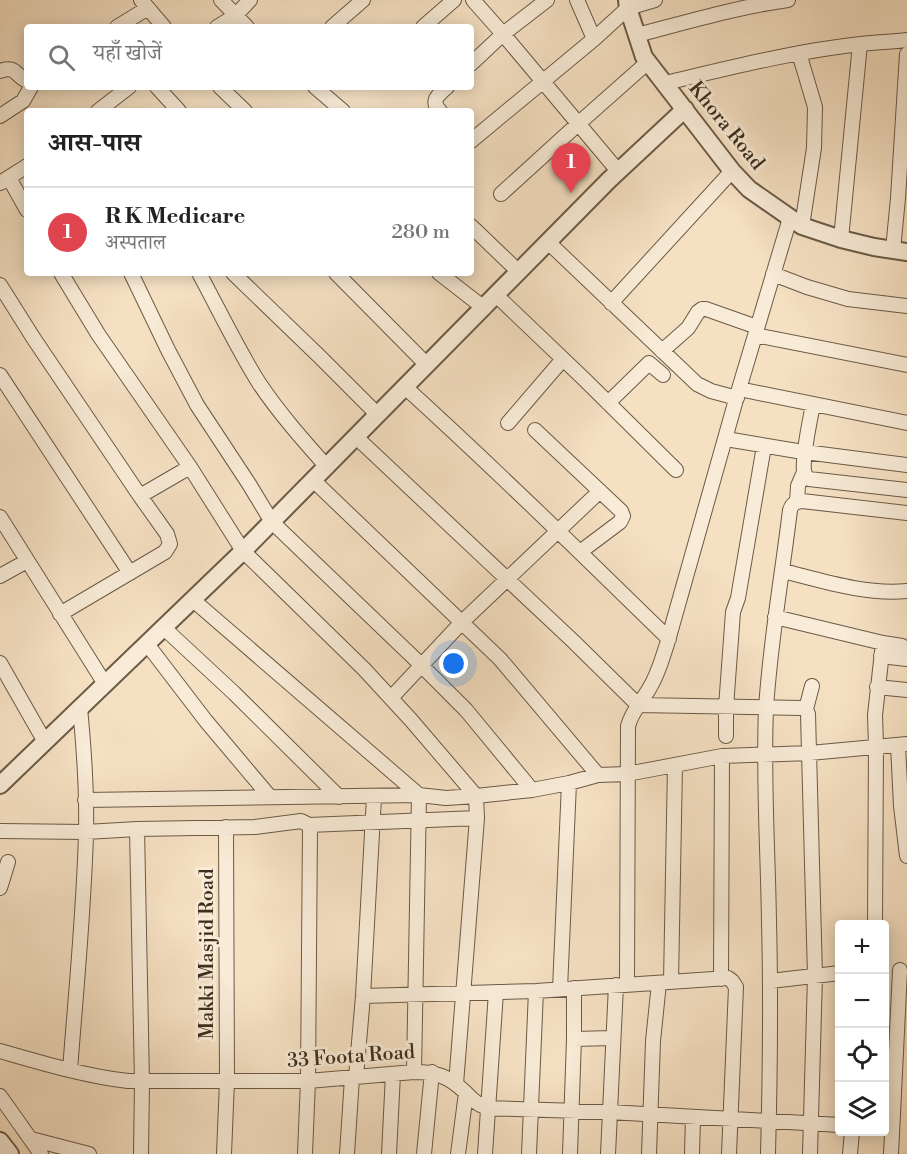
<!DOCTYPE html>
<html lang="hi">
<meta charset="utf-8">
<style>
:root{--surface:#fff;--page:#f6f6f6;--text:#222;--muted:#767676;--line:#e0e0e0;--accent:#8f2418}
body{margin:0;font-family:"Libre Bodoni","Noto Serif Devanagari",serif;background:var(--page);color:var(--text)}
.controls{position:absolute;right:18px;bottom:18px;display:grid;overflow:hidden;border-radius:6px;box-shadow:0 3px 15px #0003}
.controls button{width:54px;height:54px;display:grid;place-items:center;padding:0;border:0;border-bottom:2px solid var(--line);background:var(--surface);color:var(--text);font:30px sans-serif}
.you{position:absolute;left:454px;top:664px;width:21px;height:21px;margin:-15px;border:4px solid #fff;border-radius:50%;background:#1a73e8;box-shadow:0 0 0 9px #1a73e833}
.badge{display:grid;place-items:center;width:39px;height:39px;border-radius:50%;background:var(--accent);color:#fff;font-size:20px;font-weight:700}
.pin{position:absolute;translate:-50% -50px;filter:drop-shadow(0 2px 3px #0008)}
.pin::after{content:'';position:absolute;top:32px;width:21px;height:18px;background:inherit;clip-path:polygon(0 0,100% 0,50% 100%)}
.list{margin:0;padding:0;list-style:none}
h2{display:flex;justify-content:space-between;align-items:center;height:78px;margin:0;padding:0 24px;font-size:26px}
h2 small{font-size:20px;font-weight:400;color:var(--muted)}
.list li{display:grid;grid-template-columns:39px 1fr auto;gap:18px;align-items:center;box-sizing:border-box;height:90px;padding:0 24px;border-top:2px solid var(--line)}
.list b{display:block;font-size:22px;white-space:nowrap}
.list p{margin:0;font-size:20px;white-space:nowrap;color:var(--muted)}
.list em{font-size:20px;font-style:normal;color:var(--muted)}
.icon{flex:none;width:33px;height:33px;fill:none;stroke:currentColor;stroke-width:2;stroke-linecap:round;stroke-linejoin:round}
.map{position:relative;flex:none;width:907px;height:1154px;overflow:hidden}
.search{position:absolute;background:var(--surface);box-shadow:0 3px 15px #0003;left:24px;top:24px;width:450px;height:66px;display:flex;align-items:center;gap:15px;box-sizing:border-box;padding:0 21px;border-radius:6px;color:var(--muted);font-size:22px}
.panel{position:absolute;background:var(--surface);box-shadow:0 3px 15px #0003;left:24px;top:108px;width:450px;height:168px;border-radius:6px}
.map>svg:first-child{display:block}
.lines{fill:none;stroke-linecap:round;stroke-linejoin:round}
.minor-casing{stroke:#6b5a46;stroke-width:16}
.tertiary-casing{stroke:#6b5a46;stroke-width:20}
.minor{stroke:#f8ebd7;stroke-width:14}
.tertiary{stroke:#f8ebd7;stroke-width:16}
.labels{text-anchor:middle;dominant-baseline:central;stroke-width:6;stroke-linejoin:round;paint-order:stroke}
.street-label{font-size:20px;fill:#3d2d1d;stroke:#f8ebd7}
</style>
<div class="map">
<svg width="907" height="1154" viewBox="0 0 907 1154">
<rect width="100%" height="100%" fill="#f5e0c2"/>
<filter id="stains"><feTurbulence type="fractalNoise" baseFrequency=".00333" numOctaves="4"/><feColorMatrix values="0 0 0 0 .2 0 0 0 0 .09 0 0 0 0 .02 0 0 0 .5 -.17"/></filter>
<radialGradient id="worn" r=".72"><stop offset=".6" stop-color="#630" stop-opacity="0"/><stop offset="1" stop-color="#630" stop-opacity=".3"/></radialGradient>
<g class="lines">
<!-- minor casing -->
<g class="minor-casing">
<path id="minor" d="M141,0L164,27
M221,0L247,27
M473,0L503,34L618,171
M577,0L594,39
M117,27L148,8
M217,27L235,16L250,0
M332,27L363,0
M423,27L454,0
M637,35C687,22 737,7 788,0
M799,53L815,107L814,148L802,226
M471,64L503,34L547,0
M0,71C17,65 15,76 27,81
M665,83C729,68 795,51 861,44C876,42 892,42 907,40
M157,87L179,111
M220,87L245,111
M315,87L343,111
M98,111L129,87
M440,111C430,101 438,95 447,87
M0,116L23,101L31,87
M471,141L594,39L628,8L655,0
M9,178L27,210
M0,183L27,166
M501,194L578,124L648,62
M471,226L519,272
M841,239L860,44
M548,242L697,384L711,391L737,398
M893,250L898,198L907,54
M61,273L98,334L190,467L243,551L364,669L411,720L476,796L477,818L456,1084
M131,273L168,350L197,405L249,484L272,522L414,658L466,710L532,790
M199,273C219,310 237,348 259,383C279,413 303,440 327,467
M233,273L319,356L378,415
M336,273L427,365
M439,273L484,308
M773,274L807,287L848,299L907,306
M0,285L34,339L140,496L190,467
M496,295L584,379L676,470
M611,303L732,171
M755,335L907,365
M662,351L688,328L698,312L702,309H706L757,327
M0,375L130,573
M405,387C495,469 582,554 669,639
M739,389L907,423
M608,403L649,363L663,375
M813,404C810,421 802,456 804,471C805,476 806,476 809,479L907,490
M508,423L563,359
M535,430L621,511L623,516L620,522L580,552
M356,437L574,642L638,705L801,708L806,709L808,714L815,976L810,1154
M726,439L797,451L907,465
M313,480L500,659L598,775
M797,501L798,486L804,472
M0,517L105,684
M783,571C823,581 865,595 907,591
M0,576L27,561
M193,600L419,795L414,1072
M60,614L165,552L170,544L167,534L140,496
M775,617L883,643L902,646L907,651
M164,628L234,693L339,797
M147,644L206,721L270,797
M881,656L907,659
M0,663L45,742
M877,687L907,690
M391,698L462,622L600,491
M806,709L812,686
M726,736V707L733,612L738,598L764,446
M898,745L901,806L907,856
M722,756L810,753L907,744
M85,800L419,795L446,798L476,796L532,790L569,783L598,775L627,774L722,756L721,979
M137,829L142,1082L141,1154
M0,831L86,832L137,829L255,827L301,821L309,825L477,818
M0,888L8,862
M875,924L876,746L875,715L883,643
M770,981L840,973
M671,982L675,765
M627,984L628,726C632,711 642,701 649,689C658,675 662,659 667,644L739,389L790,218
M560,989L569,783
M363,996L536,991L728,978L732,981L736,987L729,1154
M574,1039L613,1038
M0,1051C42,1063 85,1076 128,1081H308L414,1072C436,1072 448,1076 464,1091C472,1099 476,1104 487,1108L609,1112L840,1125
M70,1070C76,991 84,911 86,832C87,790 84,749 80,708
M356,1077L363,996L374,797
M0,1096L41,1154
M31,1139L89,1154
M224,1154L227,1081L226,827
M305,1154L308,1081L310,828L309,825
M347,1154L352,1078
M389,1154L393,1074
M424,1154L432,1072
M458,1154L466,1093
M485,1154L496,992
M529,1154L536,991
M570,1154L574,1039V988
M608,1154L616,985
M649,1154L653,1041L659,983
M692,1154L693,1117
M768,1154C770,1077 771,999 769,922C768,851 763,780 766,709C770,642 782,577 790,510C792,504 795,502 802,501L907,513
M850,1154L852,1132
M891,1154L900,970"/>
</g>
<!-- tertiary casing -->
<g class="tertiary-casing">
<path id="tertiary" d="M627,0L628,8L644,57L732,171L749,189L802,226L841,239L874,247L907,252
M0,785L240,554L609,180L685,109
M0,1141L10,1154"/>
</g>
<!-- minor -->
<use href="#minor" class="minor"/>
<!-- tertiary -->
<use href="#tertiary" class="tertiary"/>
</g>
<g class="labels">
<!-- street labels -->
<g class="street-label">
<text transform="translate(726 126) rotate(51)">Khora Road</text>
<text transform="translate(207 954) rotate(-90)">Makki Masjid Road</text>
<text transform="translate(351 1057) rotate(-4)">33 Foota Road</text>
</g>
</g>
<rect width="100%" height="100%" filter="url(#stains)"/>
<rect width="100%" height="100%" fill="url(#worn)"/>
</svg>
<div class="controls">
<button>+</button>
<button>−</button>
<button><svg class="icon" aria-label="locate" viewBox="0 0 24 24"><circle cx="12" cy="12" r="6"/><path d="M12 2v4M12 18v4M2 12h4M18 12h4"/></svg></button>
<button><svg class="icon" aria-label="layers" viewBox="0 0 24 24"><path d="M12 4l9 5-9 5-9-5zM3 14l9 5 9-5"/></svg></button>
</div>
<div class="you"></div>
<div class="pin badge" style="left:571px;top:193px;background:#e0444e">1</div>
<div class="search"><svg class="icon" aria-label="search" viewBox="0 0 24 24"><circle cx="10" cy="10" r="6"/><path d="M15 15l6 6"/></svg>यहाँ खोजें</div>
<section class="panel">
<h2>आस-पास<small></small></h2>
<ul class="list">
<li><span class="badge" style="background:#e0444e">1</span><div><b>R K Medicare</b><p>अस्पताल</p></div><em>280 m</em></li>
</ul>
</section>
</div>
